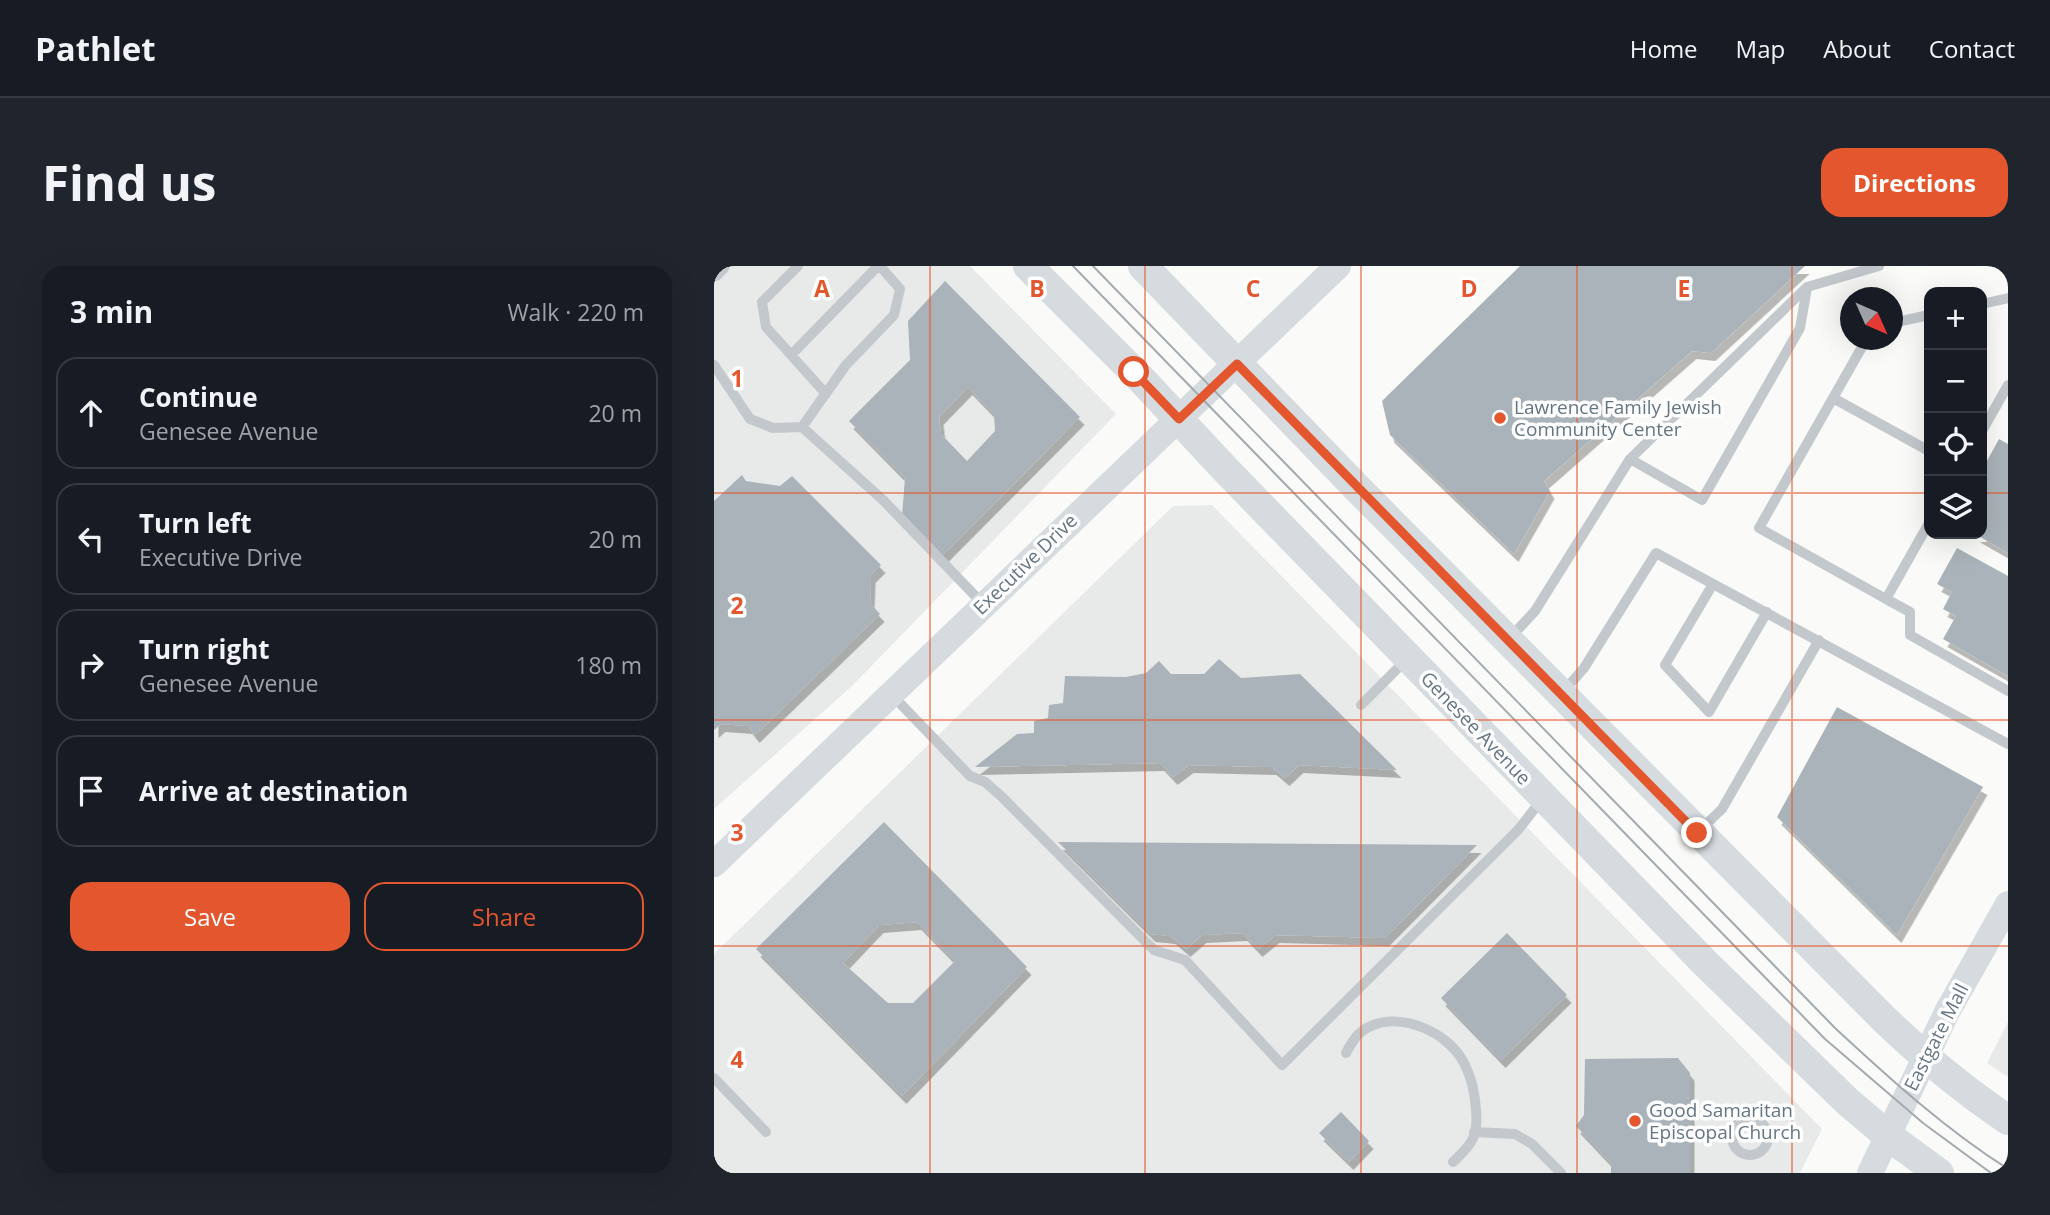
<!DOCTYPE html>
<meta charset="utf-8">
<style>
:root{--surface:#171b24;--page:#20242c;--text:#f1f3f6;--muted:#9ea1a6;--line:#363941;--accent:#e4572e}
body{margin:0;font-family:"Open Sans",sans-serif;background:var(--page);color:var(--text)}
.controls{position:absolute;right:21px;top:21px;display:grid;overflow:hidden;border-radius:14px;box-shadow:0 7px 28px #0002}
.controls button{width:63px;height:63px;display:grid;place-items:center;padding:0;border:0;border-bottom:2px solid var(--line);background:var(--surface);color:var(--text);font:35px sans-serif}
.compass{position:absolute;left:1126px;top:21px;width:63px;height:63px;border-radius:50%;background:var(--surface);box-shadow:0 7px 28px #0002;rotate:135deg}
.stop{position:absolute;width:21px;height:21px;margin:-16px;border:5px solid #e4572e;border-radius:50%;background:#fff}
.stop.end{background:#e4572e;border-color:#fff;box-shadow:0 2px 7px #0008}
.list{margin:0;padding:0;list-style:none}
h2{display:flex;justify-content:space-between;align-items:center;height:91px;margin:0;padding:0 28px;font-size:30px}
h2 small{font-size:23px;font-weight:400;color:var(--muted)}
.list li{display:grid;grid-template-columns:46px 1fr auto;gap:21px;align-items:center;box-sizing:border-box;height:112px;margin:0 14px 14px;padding:0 14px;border:2px solid var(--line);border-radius:21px}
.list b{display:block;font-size:26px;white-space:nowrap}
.list p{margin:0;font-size:23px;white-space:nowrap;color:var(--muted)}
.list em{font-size:23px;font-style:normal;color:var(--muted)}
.actions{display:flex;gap:14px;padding:21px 28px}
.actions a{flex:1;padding:16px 0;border:2px solid var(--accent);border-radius:21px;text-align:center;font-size:24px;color:var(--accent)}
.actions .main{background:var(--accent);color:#fff}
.icon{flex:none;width:38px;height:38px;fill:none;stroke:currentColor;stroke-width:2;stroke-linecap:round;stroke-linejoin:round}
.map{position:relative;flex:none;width:1294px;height:907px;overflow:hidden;border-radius:21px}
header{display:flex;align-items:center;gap:42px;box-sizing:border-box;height:98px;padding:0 35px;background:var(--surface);border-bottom:2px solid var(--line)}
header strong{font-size:33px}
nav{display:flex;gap:38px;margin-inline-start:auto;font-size:24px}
.intro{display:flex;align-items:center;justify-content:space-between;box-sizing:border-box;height:168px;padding:0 42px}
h1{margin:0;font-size:49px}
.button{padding:18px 32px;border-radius:21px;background:var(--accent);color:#fff;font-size:24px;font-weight:700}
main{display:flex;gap:42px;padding:0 42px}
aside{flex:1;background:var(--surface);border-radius:21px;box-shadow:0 7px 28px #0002}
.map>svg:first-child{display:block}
.built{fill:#e8e9e9}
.building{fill:#aab3b9;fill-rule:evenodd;filter:url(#shadow)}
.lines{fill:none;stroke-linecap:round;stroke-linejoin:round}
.lane{stroke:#c3c8cc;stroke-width:10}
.street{stroke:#c3c8cc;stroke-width:19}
.secondary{stroke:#d6dbdf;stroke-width:26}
.primary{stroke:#d6dbdf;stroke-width:30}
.tram{stroke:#a2aab0;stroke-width:2}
.route{stroke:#e4572e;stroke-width:9}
.grid{fill:none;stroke:#e4572e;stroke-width:2;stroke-opacity:0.55}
.poi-dot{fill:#e4572e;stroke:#fff;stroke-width:2.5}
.labels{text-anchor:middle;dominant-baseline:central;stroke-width:7;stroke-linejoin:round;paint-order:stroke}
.poi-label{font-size:19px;fill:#657683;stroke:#fff;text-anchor:start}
.street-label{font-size:19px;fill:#657683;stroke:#fff}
.grid-label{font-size:23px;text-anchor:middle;font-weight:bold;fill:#e4572e;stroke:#fff;stroke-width:7;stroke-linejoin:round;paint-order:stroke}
</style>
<header>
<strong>Pathlet</strong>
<nav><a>Home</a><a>Map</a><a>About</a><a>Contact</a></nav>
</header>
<div class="intro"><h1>Find us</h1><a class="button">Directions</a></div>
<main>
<aside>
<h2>3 min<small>Walk · 220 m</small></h2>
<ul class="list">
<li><svg class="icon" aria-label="ahead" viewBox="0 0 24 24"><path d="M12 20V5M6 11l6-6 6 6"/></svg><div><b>Continue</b><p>Genesee Avenue</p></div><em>20 m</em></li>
<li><svg class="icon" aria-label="left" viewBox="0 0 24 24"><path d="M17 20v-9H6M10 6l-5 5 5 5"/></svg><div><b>Turn left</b><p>Executive Drive</p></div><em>20 m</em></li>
<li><svg class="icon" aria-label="right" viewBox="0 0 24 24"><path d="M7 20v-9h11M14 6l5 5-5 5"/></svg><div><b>Turn right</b><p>Genesee Avenue</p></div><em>180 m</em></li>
<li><svg class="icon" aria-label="arrive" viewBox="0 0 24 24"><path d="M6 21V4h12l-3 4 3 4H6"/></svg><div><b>Arrive at destination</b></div></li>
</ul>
<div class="actions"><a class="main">Save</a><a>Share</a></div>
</aside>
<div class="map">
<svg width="1294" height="907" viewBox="0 0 1294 907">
<defs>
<filter id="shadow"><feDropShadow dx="4.5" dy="8" stdDeviation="0" flood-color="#0004"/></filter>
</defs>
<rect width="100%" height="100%" fill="#fafaf8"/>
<!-- built -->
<path class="built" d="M0,0H256L402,148L138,420L0,543Z
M498,239L1108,863L1086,907H0V688L459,240Z
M1294,756V811L1273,797Z"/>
<!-- building -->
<path class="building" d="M806,0H1091L997,87L978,85L830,215L836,225L800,288L676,169L668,135Z
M231,15L366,151L227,291L188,250L191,212L135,155L196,94L194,55ZM254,121L280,148L281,165L253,195L227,168L225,151Z
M1285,173L1294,178V287L1261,268H1268V204Z
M28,209L32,215L66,220L78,210L167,299L157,309L156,337L166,348L41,469L34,460L7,458L0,464V235Z
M1243,282L1294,310V410L1229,373L1242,350L1229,343L1238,326L1223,318Z
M505,393L527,412L586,408L683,504L585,499L571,512L558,501L475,499L459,511L446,497L261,501L303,468L320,467V455L334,452L335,439L349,437L351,410L412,411L432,407L445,395L457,408H490Z
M1123,441L1269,521L1183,669L1063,551Z
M170,556L313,701L188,830L42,683ZM203,656L241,695L199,737H174L129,697L165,659Z
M344,576L763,579L671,672L561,669L544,683L529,667L488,669L472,683L457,670L437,668Z
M793,667L853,729L787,794L727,732Z
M964,792L976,807V907H897V897L862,860L870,849L871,793Z
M627,846L655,875L635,896L605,867Z"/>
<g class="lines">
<!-- lane -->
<path class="lane" d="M84,0L48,36L52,61L112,128
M1268,38L1294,32
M1178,57L1215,49
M1152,74L1045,262L1172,333L1215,257
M77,89L164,0
M0,99L36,153L59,162L88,161L169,234L268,337
M1119,132L1215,185
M88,161L132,99L180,49L186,23L166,0
M1268,165L1294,119
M916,193L988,234L1086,62L1093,22
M999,318L951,399L995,446L1053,346
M1172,333L1196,346V369L1294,425
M796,372L821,345L916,193L1093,21L1165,0
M850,425L870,402L942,287L1294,478
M177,428L256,510L271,516L287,530L440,684L471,694L568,799L804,564L829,532
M647,439L691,395
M987,563L1008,543L1105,374
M632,787C638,776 644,765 657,760C689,746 735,767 750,797C758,812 761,828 762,844C763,855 763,867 757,876C753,883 745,890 739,896
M0,812L52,866
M1018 871a18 18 0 1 1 36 0a18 18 0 1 1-36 0Z
M760,866L801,868L818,878L847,907"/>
<!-- street -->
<path class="street" d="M0,6L6,0"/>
<!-- secondary -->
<path class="secondary" d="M0,598L624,0
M1156,907L1233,746L1294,638"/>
<!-- primary -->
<path class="primary" d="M314,0L428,114L510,202L992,698L1134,836L1173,869L1225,907
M429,0L642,221L1168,751C1207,789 1248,823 1294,854"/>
<!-- tram -->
<path class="tram" d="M359,0L1111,773L1209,857L1277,907
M379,0L1121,762C1175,812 1231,863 1294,903"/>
</g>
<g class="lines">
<!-- route -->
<path class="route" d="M420,106L465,153L523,98L983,567"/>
</g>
<!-- grid -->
<path class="grid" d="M216,0V907M431,0V907M647,0V907M863,0V907M1078,0V907M0,227H1215M1268,227H1294M0,454H1294M0,680H1294"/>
<!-- markers -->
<g class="poi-dot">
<circle cx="786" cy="152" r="7"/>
<circle cx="921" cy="855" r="7"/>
</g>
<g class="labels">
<!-- poi labels -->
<g class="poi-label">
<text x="800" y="141">Lawrence Family Jewish<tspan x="800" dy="22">Community Center</tspan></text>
<text x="935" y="844">Good Samaritan<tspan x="935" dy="22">Episcopal Church</tspan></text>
</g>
<!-- street labels -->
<g class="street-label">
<text transform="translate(311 298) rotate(-44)">Executive Drive</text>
<text transform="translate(762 462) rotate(46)">Genesee Avenue</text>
<text transform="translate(1222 771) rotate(-63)">Eastgate Mall</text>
</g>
</g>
<g class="grid-label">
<text x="108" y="31">A</text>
<text x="323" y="31">B</text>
<text x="539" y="31">C</text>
<text x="755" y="31">D</text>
<text x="970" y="31">E</text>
<text x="23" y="121">1</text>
<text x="23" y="348">2</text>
<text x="23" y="575">3</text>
<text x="23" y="802">4</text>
</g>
</svg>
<div class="controls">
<button>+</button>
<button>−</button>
<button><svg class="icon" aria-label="locate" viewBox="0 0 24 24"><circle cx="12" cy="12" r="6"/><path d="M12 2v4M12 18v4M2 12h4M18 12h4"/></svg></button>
<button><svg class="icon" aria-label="layers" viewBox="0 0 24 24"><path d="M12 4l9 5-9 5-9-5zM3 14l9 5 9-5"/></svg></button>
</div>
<svg class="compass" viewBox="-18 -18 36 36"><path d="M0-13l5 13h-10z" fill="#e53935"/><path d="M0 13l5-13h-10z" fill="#9ea1a6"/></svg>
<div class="stop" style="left:420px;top:106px"></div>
<div class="stop end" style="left:983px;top:567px"></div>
</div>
</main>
